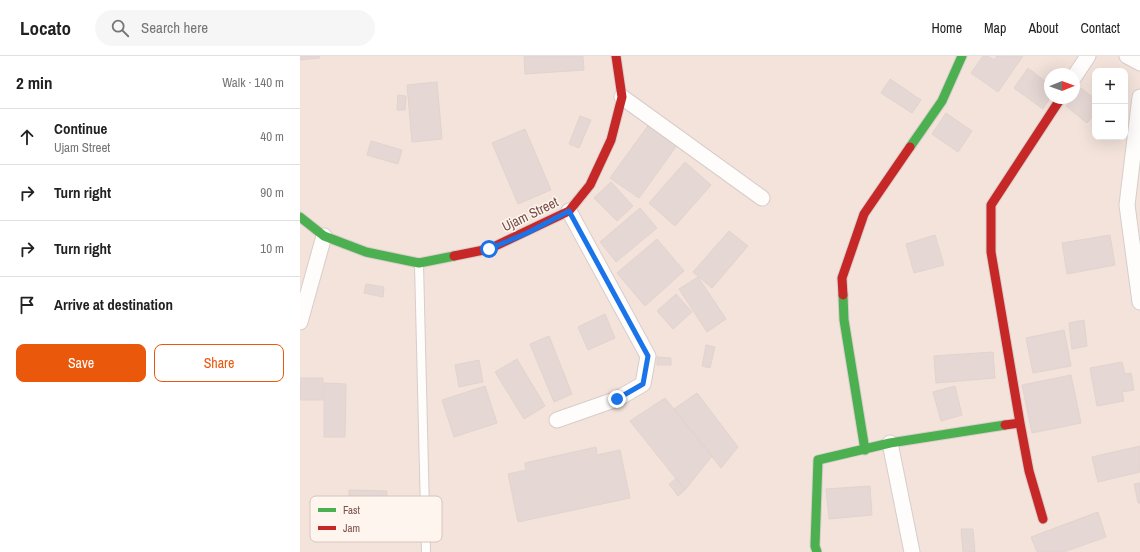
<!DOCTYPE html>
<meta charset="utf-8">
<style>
:root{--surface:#fff;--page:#f6f6f6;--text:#222;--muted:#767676;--line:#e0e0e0;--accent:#ea580c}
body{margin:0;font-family:"Archivo Narrow",sans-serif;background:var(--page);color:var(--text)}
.controls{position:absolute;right:12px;top:12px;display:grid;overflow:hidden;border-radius:8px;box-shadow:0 4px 16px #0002}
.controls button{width:36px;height:36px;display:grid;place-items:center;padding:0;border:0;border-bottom:1px solid var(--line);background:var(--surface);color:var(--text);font:20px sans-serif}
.compass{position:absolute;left:744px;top:12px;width:36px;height:36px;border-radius:50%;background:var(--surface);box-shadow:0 4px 16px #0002;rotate:89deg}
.stop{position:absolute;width:12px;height:12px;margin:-9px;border:3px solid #1a73e8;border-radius:50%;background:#fff}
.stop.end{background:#1a73e8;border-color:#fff;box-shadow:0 1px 4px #0008}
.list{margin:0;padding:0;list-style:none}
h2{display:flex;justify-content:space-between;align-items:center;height:52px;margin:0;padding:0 16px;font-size:17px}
h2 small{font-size:13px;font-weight:400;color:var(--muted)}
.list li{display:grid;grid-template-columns:26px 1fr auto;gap:12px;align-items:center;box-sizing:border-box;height:56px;padding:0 16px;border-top:1px solid var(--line)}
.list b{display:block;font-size:15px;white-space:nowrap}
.list p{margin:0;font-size:13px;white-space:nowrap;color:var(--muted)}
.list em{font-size:13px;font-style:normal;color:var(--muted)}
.actions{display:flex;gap:8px;padding:12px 16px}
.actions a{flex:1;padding:9px 0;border:1px solid var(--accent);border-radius:8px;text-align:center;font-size:14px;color:var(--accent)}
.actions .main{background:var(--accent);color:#fff}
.icon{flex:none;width:22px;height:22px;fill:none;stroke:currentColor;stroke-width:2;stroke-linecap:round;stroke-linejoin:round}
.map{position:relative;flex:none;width:840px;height:496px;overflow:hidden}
header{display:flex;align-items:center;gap:24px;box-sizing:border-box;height:56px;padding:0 20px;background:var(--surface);border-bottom:1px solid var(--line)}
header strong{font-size:19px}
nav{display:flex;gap:22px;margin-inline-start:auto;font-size:14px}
.search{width:280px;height:36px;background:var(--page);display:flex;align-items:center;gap:10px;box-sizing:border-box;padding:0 14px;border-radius:22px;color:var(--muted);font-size:15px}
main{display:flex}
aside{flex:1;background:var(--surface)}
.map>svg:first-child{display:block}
.residential{fill:#f3e3db;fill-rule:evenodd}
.building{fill:#e5d7d4;stroke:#e2d3ce}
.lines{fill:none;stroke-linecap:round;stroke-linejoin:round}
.lane-casing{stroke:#d7cdca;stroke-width:10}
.street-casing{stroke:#d7cdca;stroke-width:17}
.fast-casing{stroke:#d9cecb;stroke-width:11}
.jam-casing{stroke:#d9cecb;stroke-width:11}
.lane{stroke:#fefdfc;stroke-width:8}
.street{stroke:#fefdfc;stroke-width:15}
.fast{stroke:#4caf50;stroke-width:9}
.jam{stroke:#c62828;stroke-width:9}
.route{stroke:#1a73e8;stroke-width:5}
.labels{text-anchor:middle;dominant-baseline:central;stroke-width:3;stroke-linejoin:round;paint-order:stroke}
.street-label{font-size:14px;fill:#7a504a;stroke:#fff5ef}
.key{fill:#fff5ef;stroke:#d7c4be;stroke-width:1}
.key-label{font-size:11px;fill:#7a504a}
</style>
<header>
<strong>Locato</strong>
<div class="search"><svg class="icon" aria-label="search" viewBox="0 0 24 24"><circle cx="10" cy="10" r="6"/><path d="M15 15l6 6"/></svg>Search here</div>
<nav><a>Home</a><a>Map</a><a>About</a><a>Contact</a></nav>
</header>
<main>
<aside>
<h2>2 min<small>Walk · 140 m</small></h2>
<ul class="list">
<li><svg class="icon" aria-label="ahead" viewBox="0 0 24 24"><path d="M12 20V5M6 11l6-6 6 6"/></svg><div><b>Continue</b><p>Ujam Street</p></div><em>40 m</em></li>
<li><svg class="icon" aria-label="right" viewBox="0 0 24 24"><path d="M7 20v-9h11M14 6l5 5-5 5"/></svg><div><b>Turn right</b></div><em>90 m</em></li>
<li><svg class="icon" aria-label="right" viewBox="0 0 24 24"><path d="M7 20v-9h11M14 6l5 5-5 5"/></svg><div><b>Turn right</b></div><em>10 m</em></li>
<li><svg class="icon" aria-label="arrive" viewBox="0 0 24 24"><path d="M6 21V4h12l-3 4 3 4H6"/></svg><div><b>Arrive at destination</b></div></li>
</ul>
<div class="actions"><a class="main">Save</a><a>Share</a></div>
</aside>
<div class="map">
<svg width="840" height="496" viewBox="0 0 840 496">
<rect width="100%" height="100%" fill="#f8f1ed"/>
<!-- residential -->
<path class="residential" d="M0,0H840V496H0ZM795,15H825V81H795ZM750,18H774V42H750Z"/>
<!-- building -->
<path class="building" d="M0,0H19L20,2L0,4Z
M224,0H283L284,14L225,18Z
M683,0H688L694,4L697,0H723L698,36L671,17Z
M728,12L750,29V42L743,53L714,32Z
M590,23L621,44L612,57L581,37Z
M137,26L142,83L112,86L107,29Z
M781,32L795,43V57L787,67L766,50Z
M98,39L106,40L105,54H97Z
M646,57L672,75L658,96L632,78Z
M280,60L291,64L279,92L269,88Z
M350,67L378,88L339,142L310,122Z
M225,73L251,134L218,148L192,87Z
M71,85L102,94L98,108L67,99Z
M385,106L411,129L375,170L349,147Z
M311,126L333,150L317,165L294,142Z
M340,152L357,172L316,206L300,186Z
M429,175L448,190L412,232L393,216Z
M635,179L644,209L614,217L606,188Z
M810,179L815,209L767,218L762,187Z
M357,183L384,215L345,250L317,217Z
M398,221L426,263L407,276L379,233Z
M66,228L84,231L83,241L64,237Z
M376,238L392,256L373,273L357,255Z
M305,258L315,282L288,294L278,271Z
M784,264L787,290L772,293L769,267Z
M764,274L771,310L733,317L726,282Z
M249,280L272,338L254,346L230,288Z
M406,289L415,291L410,312L402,310Z
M693,296L695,322L636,327L634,300Z
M357,301L371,302V309H357Z
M217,303L245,350L224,363L195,316Z
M179,304L183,326L159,331L155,309Z
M822,306L825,318L831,317L834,334L822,336L824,345L797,350L790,312Z
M771,319L781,367L732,377L722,329Z
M0,322H23V344H0Z
M24,327L46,328L45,381H24Z
M185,330L197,367L154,381L142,344Z
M655,330L662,359L641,365L633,336Z
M397,337L438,391L421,412L374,353Z
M365,342L412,400L385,434L330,365Z
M840,390V416L798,426L792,401Z
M296,391L297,399L320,394L330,442L218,466L208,418L226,414L225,407Z
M377,422L385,434L378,440L369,428Z
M840,427V447H838L834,428Z
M570,430L572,459L529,463L526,433Z
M49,434L87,435L86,467L48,466Z
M798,456L806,481L764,496H737L731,481Z
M661,473H673L675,496H663Z"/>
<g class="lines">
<!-- lane casing -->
<g class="lane-casing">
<path id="lane" d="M119,208L126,496"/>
</g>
<!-- street casing -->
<g class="street-casing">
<path id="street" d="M827,0L840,7
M774,21L788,0
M322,41L462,142
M840,41L827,149L840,246
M0,266L24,180
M257,364L317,343L343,328L348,300L269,155
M590,387L612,496"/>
</g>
<!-- fast casing -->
<g class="fast-casing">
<path id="fast" d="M610,91L642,45L662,0
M0,161L24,180L66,196L119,207L154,200
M543,239L544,264L565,394
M517,496L515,490L518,404L590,387L705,369"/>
</g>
<!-- jam casing -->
<g class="jam-casing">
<path id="jam" d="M154,200L189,193L269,155L290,129L311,84L322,41L316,0
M543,239L542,222L564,158L610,91
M720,367L691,196V149L761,42
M705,369L720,367L729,415L743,463"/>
</g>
<!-- lane -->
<use href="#lane" class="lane"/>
<!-- street -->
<use href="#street" class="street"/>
<!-- fast -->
<use href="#fast" class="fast"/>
<!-- jam -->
<use href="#jam" class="jam"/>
</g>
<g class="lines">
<!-- route -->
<path class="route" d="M189,193L227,177L269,155L348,300L343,328L317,343"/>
</g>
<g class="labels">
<!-- street labels -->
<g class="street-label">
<text transform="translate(230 158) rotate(-26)">Ujam Street</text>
</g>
</g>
<!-- legend -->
<rect x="10" y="440" width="132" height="46" rx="6" class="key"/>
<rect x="18" y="452" width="18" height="4" fill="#4caf50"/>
<rect x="18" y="470" width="18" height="4" fill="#c62828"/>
<g class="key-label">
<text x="43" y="458">Fast</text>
<text x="43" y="476">Jam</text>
</g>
</svg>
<div class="controls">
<button>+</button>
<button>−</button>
</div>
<svg class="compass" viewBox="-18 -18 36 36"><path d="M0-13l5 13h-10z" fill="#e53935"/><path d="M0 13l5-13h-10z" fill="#767676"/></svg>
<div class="stop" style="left:189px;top:193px"></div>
<div class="stop end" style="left:317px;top:343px"></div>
</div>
</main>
